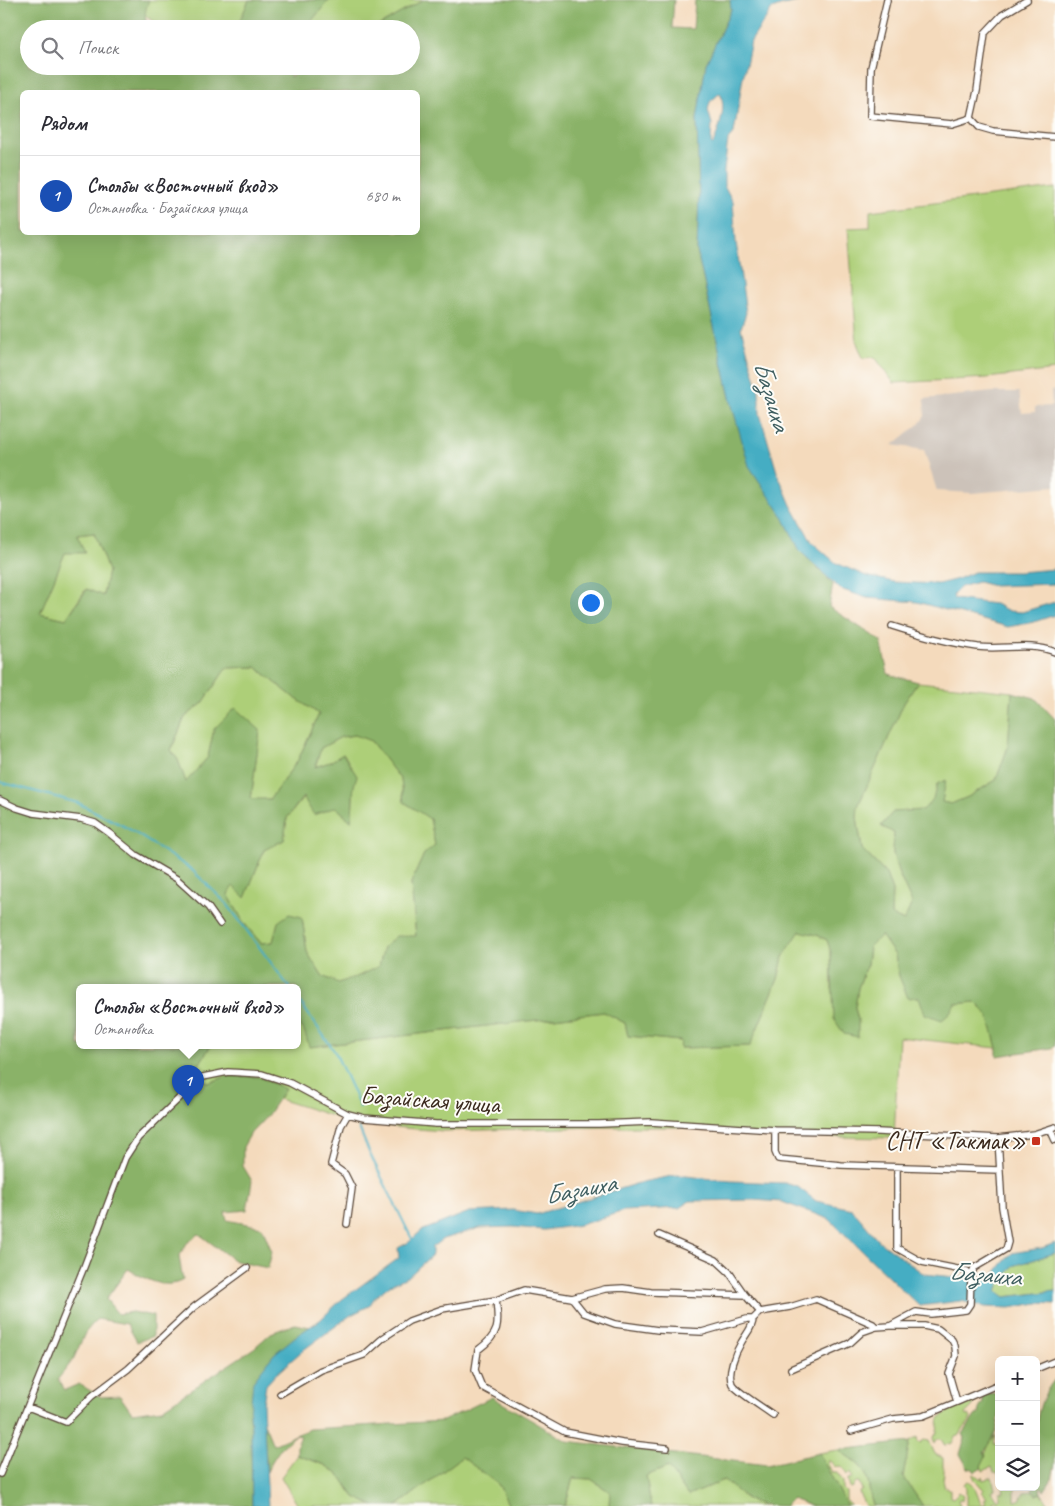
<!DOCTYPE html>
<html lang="ru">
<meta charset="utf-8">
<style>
:root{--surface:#fff;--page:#f7f7f7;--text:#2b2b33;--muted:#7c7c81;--line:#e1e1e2;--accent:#c8321e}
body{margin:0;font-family:Caveat,sans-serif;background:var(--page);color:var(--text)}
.controls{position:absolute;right:15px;bottom:15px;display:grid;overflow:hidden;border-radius:8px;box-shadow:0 5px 20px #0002}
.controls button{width:45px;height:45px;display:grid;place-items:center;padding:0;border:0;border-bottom:1px solid var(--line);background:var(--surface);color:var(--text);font:25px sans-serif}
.you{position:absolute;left:590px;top:602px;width:18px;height:18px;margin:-12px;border:4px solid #fff;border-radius:50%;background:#1a73e8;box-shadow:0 0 0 8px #1a73e833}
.badge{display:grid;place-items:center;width:32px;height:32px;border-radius:50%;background:var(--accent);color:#fff;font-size:16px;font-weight:700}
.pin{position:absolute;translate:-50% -41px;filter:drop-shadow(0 1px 2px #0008)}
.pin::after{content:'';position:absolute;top:26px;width:18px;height:15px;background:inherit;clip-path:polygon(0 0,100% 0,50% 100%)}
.popup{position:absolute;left:76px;top:984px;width:225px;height:65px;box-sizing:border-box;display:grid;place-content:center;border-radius:8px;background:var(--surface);filter:drop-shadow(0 1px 4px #0005);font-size:16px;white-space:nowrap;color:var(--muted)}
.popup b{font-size:19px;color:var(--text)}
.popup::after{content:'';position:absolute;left:50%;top:100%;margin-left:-10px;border:10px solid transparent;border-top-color:var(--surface)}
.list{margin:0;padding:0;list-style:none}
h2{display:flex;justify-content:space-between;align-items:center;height:65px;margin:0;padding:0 20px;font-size:21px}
h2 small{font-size:16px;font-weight:400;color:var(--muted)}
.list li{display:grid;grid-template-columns:32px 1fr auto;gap:15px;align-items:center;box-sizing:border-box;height:80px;padding:0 20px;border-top:1px solid var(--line)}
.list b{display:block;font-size:19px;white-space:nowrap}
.list p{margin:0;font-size:16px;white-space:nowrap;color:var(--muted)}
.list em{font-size:16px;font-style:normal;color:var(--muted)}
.icon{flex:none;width:28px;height:28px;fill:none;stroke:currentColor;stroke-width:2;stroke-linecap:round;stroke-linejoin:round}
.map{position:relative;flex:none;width:1055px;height:1506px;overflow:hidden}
.search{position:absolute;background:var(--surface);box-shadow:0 5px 20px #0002;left:20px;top:20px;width:400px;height:55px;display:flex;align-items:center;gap:12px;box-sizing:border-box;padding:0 18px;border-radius:28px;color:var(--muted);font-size:19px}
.panel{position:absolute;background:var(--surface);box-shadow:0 5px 20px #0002;left:20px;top:90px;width:400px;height:145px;border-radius:8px}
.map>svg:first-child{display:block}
.industrial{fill:#ccc2b9}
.green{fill:#adcf78;stroke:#747c4b}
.forest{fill:#8ab268;stroke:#626e43;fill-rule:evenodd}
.water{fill:#44adc3;stroke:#406c70;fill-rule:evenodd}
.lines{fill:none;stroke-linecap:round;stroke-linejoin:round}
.stream{stroke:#44adc3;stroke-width:2}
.minor-casing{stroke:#574436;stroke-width:8}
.minor{stroke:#fff;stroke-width:5.5}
.poi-dot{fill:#c8321e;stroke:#fdfcf7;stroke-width:2}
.labels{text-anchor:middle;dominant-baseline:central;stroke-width:4;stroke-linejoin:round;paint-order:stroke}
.street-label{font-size:25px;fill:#3b2a1e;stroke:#fdfcf7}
.poi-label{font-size:25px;fill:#3b2a1e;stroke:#fdfcf7;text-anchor:end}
.water-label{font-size:26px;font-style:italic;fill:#3f5e60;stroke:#fdfcf7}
</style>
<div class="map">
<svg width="1055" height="1506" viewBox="0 0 1055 1506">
<rect width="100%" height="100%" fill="#fdfcf7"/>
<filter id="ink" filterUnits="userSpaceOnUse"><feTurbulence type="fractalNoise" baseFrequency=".02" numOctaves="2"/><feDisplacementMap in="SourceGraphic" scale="10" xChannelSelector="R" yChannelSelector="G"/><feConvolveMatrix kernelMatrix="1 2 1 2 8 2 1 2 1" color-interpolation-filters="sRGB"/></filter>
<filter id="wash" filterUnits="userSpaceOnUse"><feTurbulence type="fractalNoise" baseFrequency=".0096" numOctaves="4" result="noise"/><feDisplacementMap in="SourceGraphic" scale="20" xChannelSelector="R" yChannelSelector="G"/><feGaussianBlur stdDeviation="1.12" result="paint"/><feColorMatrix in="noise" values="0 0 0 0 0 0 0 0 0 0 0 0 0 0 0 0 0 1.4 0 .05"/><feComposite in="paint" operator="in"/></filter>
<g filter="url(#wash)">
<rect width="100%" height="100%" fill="#f4dabc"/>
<!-- industrial -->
<path class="industrial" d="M1055,390V486L972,493L937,491L924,450L893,445L920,423L925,416L924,399L992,392H1019L1022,413L1035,412V407L1052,406L1051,391Z"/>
<!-- green -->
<path class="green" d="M121,0H423L373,29H165Z
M1055,188V370L987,378L894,383L875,357L863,358L857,343L848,228L870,227V211Z
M94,533L108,571L103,596L86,589L66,619L40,613L65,553L77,535Z
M256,667L292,696L319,714L298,760L270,799L251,800L260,730L214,729L208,757L186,783L178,760L171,750L185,717L203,703L226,668Z
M918,682L1012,692L1008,747L996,780L968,797L951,804L942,802L945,781L937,784L934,799L923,810L893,812L881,826L894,833L893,853L898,872L912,903L904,921L891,915L892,891L886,874L862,849L857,817L858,806L904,703Z
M355,735L371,741L401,780L404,802L430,818L435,845L424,854L411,883L416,936L384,947L379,966L359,976L338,983L322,976L307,952L302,917L278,922L273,942L261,943L244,923L228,894L232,885L245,898L264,850L284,840L287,818L304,797L336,807L350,820C355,806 351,790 356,776L344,754L330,762L315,767L321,748L341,737Z
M800,930L817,935L827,940L831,952L832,990L858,1020L855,1008L858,988L867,964L869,947L881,935L895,955L899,976L919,997L948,1015L955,1004L976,1002L988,1015L997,1048L899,1037L894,1138L774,1136L693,1127H602L444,1131L404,1128L348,1121L279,1099L285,1089L228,1076L208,1083L195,1071L211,1045H297V1022L304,1030L310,1047L604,1012L625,1023L628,1036L681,1041L680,1048L750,1046L778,979L783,957Z
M1055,1253V1291L1004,1297L997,1291L1000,1283L1013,1266Z
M975,1397L976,1400L972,1407L965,1414L966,1416L969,1415L971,1418C969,1425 962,1428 960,1435L955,1437L951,1445L947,1444L945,1446L941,1439H937L935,1443L933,1439L937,1432L939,1418L955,1407H964L966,1401Z
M996,1436L994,1444H999V1473L994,1472L992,1467L983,1471L981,1466L989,1444Z
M918,1437L917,1440L920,1443L924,1440L929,1441L935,1454L943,1458V1473L944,1474L943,1479L945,1488L947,1487L948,1490H950V1497L953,1498L959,1492L963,1495L962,1501L959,1499L958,1500L960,1506H923L903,1476L910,1442Z
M838,1450C848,1457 864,1465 867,1478C870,1488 869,1497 874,1506H865C864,1502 860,1497 859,1492L862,1490L859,1482H856L853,1487L850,1488L848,1479L852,1478L850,1473L847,1475L843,1468L839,1466L835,1467L830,1461H827L832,1473H837L843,1481V1489L846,1492V1500L851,1505L847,1506L819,1453Z
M297,1455L325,1465L339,1475L355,1497L374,1506H300L297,1504L281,1477Z
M462,1457L499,1485L509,1506H397Z
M668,1467L688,1496L724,1480L745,1498L763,1506H651L646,1476Z
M974,1474L981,1479L982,1476L983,1480L992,1477L995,1489L992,1491L998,1500L1000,1498V1492H1004L1003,1487H1015V1501L1020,1500L1024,1492L1033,1491L1037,1495L1041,1493L1050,1506H998L997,1502L993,1501L994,1506H966V1489L964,1484L968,1481C978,1488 977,1496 982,1505L986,1503L984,1500L987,1498L982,1492L984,1490L975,1480L973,1475Z
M573,1478L591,1479L610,1492L609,1506H565Z"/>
<!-- forest -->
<path class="forest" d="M0,0H149C145,10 142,21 152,29H29V66H290V77L308,66H411V29H373L423,0H674L672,28L693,29L695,0H730L731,10L706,64L697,119L699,197L697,251L731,402L800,551L833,584L829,607L881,641L888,674L918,682L904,703L858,806L857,817L862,849L886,874L892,891L891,915L904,921L912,903L898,872L893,853L894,833L881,826L893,812L923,810L933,799L937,784L946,780L942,802L951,804L968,797L996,780L1008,747L1012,692L1035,698L1055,719V1046L1052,1048L997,1056V1048L988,1015L975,1002L955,1004L948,1015L942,1020L925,1014L919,997L908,998L899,976L895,955L881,935L869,947L867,964L858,988L855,1008L858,1020V1037L844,1034L834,1019L831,952L827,940L817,935L800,931L783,957L778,979L750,1046L680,1048L681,1041L628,1036L625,1023L604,1012L309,1047L304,1030L297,1022V987H79V1045H211L195,1071L208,1083L228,1076L259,1077L285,1089L267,1116L251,1133L243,1147V1166L252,1181L247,1210L225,1212L227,1220L262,1227L272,1252L268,1268L235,1261L199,1234L187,1243L179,1257L183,1280C165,1291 144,1278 128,1269L106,1299L118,1314L132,1312L153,1316V1336L137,1342L127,1324L97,1319L85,1333L73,1360L58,1379L65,1390L79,1384L101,1397L120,1396L132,1413L162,1409L254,1348L271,1333L295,1324L310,1327L274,1354L250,1414L251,1428L252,1506H0ZM22,92H418V232H22ZM94,533L108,571L103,596L87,589L66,619L40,613L65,553H85L77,535ZM256,667L292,696L319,714L298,760L270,799H251L260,730L235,708L214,729L208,757L186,782L178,760L171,750L185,717L203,703L226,668ZM355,735L371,741L401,780L404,802L430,819L435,845L424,854L411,883L416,936H396L384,947L379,966L359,976L338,983L322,976L307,952L302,917L289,914L278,922L273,942L261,943L244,923L228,894L233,886L245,898L264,850L284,840L287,818L303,797L314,815L336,807L351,821C354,806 351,790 357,776L343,754L330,762L315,767L321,748L341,737Z
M249,0H329L305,29H236Z
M1055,1379V1463L1052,1479L1044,1491L1042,1487L1040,1488L1041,1493L1037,1495L1033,1491L1032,1487H1036C1036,1450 1029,1410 1055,1379Z
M993,1393L999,1395C999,1420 1000,1432 984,1452L986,1456L981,1466L982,1468L975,1472L973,1469L968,1468L960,1454L965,1438L963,1434L975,1416L980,1412L979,1409L983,1403L982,1394Z
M492,1397L567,1441L767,1465L819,1453L847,1506H811L792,1499L785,1506C752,1506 748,1501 724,1480L688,1496L668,1467L646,1476L651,1506H609L610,1492L591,1479L573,1478L565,1506H509L499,1485L462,1457L397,1506H374L355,1497L339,1475L325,1465L297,1455V1445L301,1436L296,1435C283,1444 273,1457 267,1472L263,1421L273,1445L309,1429L443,1421Z
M910,1442L903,1476L923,1506H874C869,1497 870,1488 867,1478C864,1465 848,1457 838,1450Z"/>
<!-- water -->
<path class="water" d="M730,0H807L783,5L772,9L751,41L742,83L734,133L728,140L724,170V185L733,202L736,242L746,313L741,328L759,391L760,414L777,472L791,505L812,542L836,563L866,576L894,582L938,584L958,579L974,572H1019L1055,569V584L994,586L978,582L961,587L953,595L954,599L995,604L1009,611L1022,612L1055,602V615L1034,622L1008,627L917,602L867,598L840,589L800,551L782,515L749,466L731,402L697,251L699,197L697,119L706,64L731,10ZM720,93C727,108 719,129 713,144L711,143L712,124L708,110L710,102Z
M677,1175L731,1181L785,1183L798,1187L816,1201L852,1209L879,1241L924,1274L986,1280L994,1275L1002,1264L1012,1253L1042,1248L1055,1243V1253L1013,1266L1000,1283L997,1291L1005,1297L1055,1291V1304L1038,1303L1010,1308L985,1307L961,1301L919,1306L829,1219L782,1202L753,1200L690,1201L679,1208L624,1211L580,1225L544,1230L513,1227L480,1228L443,1239L432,1247V1255L409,1276L390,1285L375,1297L369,1306L351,1315L302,1351L275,1375L266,1385L263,1404L268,1506H252L251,1428L250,1414L253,1381L274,1354L296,1336L320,1320L341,1300L399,1258L398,1248L409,1242L421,1231L469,1212L513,1210L537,1214L642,1182Z"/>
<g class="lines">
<!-- stream -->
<path class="stream" d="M0,782L78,803L129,829L191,869L227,904L289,987
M297,998L335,1052L360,1107
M359,1126L360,1130L369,1152L413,1241"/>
</g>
</g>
<g filter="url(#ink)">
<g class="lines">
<!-- minor casing -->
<g class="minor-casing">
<path id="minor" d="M887,0L871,68L870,116L952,124L971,118L979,127L993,131L1055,137
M971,118L977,91L985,33L1002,15L1027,0
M892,626C920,635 949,643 978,647C1004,650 1030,642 1055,652
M0,800L17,808L33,813L81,819L95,823L109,833L136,855L177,879L208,907L220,924
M1050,1129L1055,1140
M775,1130V1152L778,1159L841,1165L999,1170
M897,1167V1248L922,1262L967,1271L971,1276L974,1268L1006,1249L1008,1242L1002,1207L998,1138
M347,1224L352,1188L345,1174L331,1164L341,1126L348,1114
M659,1235L716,1260L729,1272L745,1295L760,1312
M572,1298L605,1289L623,1288L651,1292L745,1295
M496,1300C499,1325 500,1334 478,1350L475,1370L482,1387L565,1432L622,1443L667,1448
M753,1319C753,1328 745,1335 741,1343C735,1353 727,1373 732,1384C736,1391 765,1409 773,1415
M891,1326H924L938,1329L952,1340L955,1346L956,1356L949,1374L957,1402L999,1384
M791,1369L850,1343L862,1332L876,1327L890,1326L916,1312L931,1314L966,1310L970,1304L971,1276
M1036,1369L1055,1361
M280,1394L321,1370L364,1355L383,1338L409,1321L442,1309L496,1300L524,1290L572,1298L584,1313L615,1324L658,1330L702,1332L747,1319H753L760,1312L790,1307L816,1299L873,1324L876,1327
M28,1407L66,1422L92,1396L128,1369L194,1307L247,1268
M851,1431L893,1419L923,1416L957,1402
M0,1474L84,1267L125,1158L138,1138L195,1083L203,1077L228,1072L262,1074L290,1083L348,1114L364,1118L436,1124H599L651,1122L775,1130L878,1132L998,1138L1034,1134L1055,1127"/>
</g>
<!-- minor -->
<use href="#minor" class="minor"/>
</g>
</g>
<!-- markers -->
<rect class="poi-dot" x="1031" y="1136" width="10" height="10" rx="2.5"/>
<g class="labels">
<!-- street labels -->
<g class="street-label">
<text transform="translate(430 1100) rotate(4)">Базайская улица</text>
</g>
<!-- poi labels -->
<g class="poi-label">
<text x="1026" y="1141">СНТ «Такмак»</text>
</g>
<!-- water labels -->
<g class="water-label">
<text transform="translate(772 396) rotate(73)">Базаиха</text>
<text transform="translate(580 1189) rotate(-11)">Базаиха</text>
<text transform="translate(985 1274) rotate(5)">Базаиха</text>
</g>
</g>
</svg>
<div class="controls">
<button>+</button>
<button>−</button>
<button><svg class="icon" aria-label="layers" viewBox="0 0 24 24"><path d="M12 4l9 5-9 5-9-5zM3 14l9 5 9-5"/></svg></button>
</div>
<div class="you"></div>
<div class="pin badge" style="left:188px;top:1106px;background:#1a4fb4">1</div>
<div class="popup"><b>Столбы «Восточный вход»</b>Остановка</div>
<div class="search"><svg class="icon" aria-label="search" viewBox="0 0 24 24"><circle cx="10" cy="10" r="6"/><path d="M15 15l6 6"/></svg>Поиск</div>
<section class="panel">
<h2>Рядом<small></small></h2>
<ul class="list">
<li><span class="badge" style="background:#1a4fb4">1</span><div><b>Столбы «Восточный вход»</b><p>Остановка · Базайская улица</p></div><em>680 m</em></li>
</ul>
</section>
</div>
